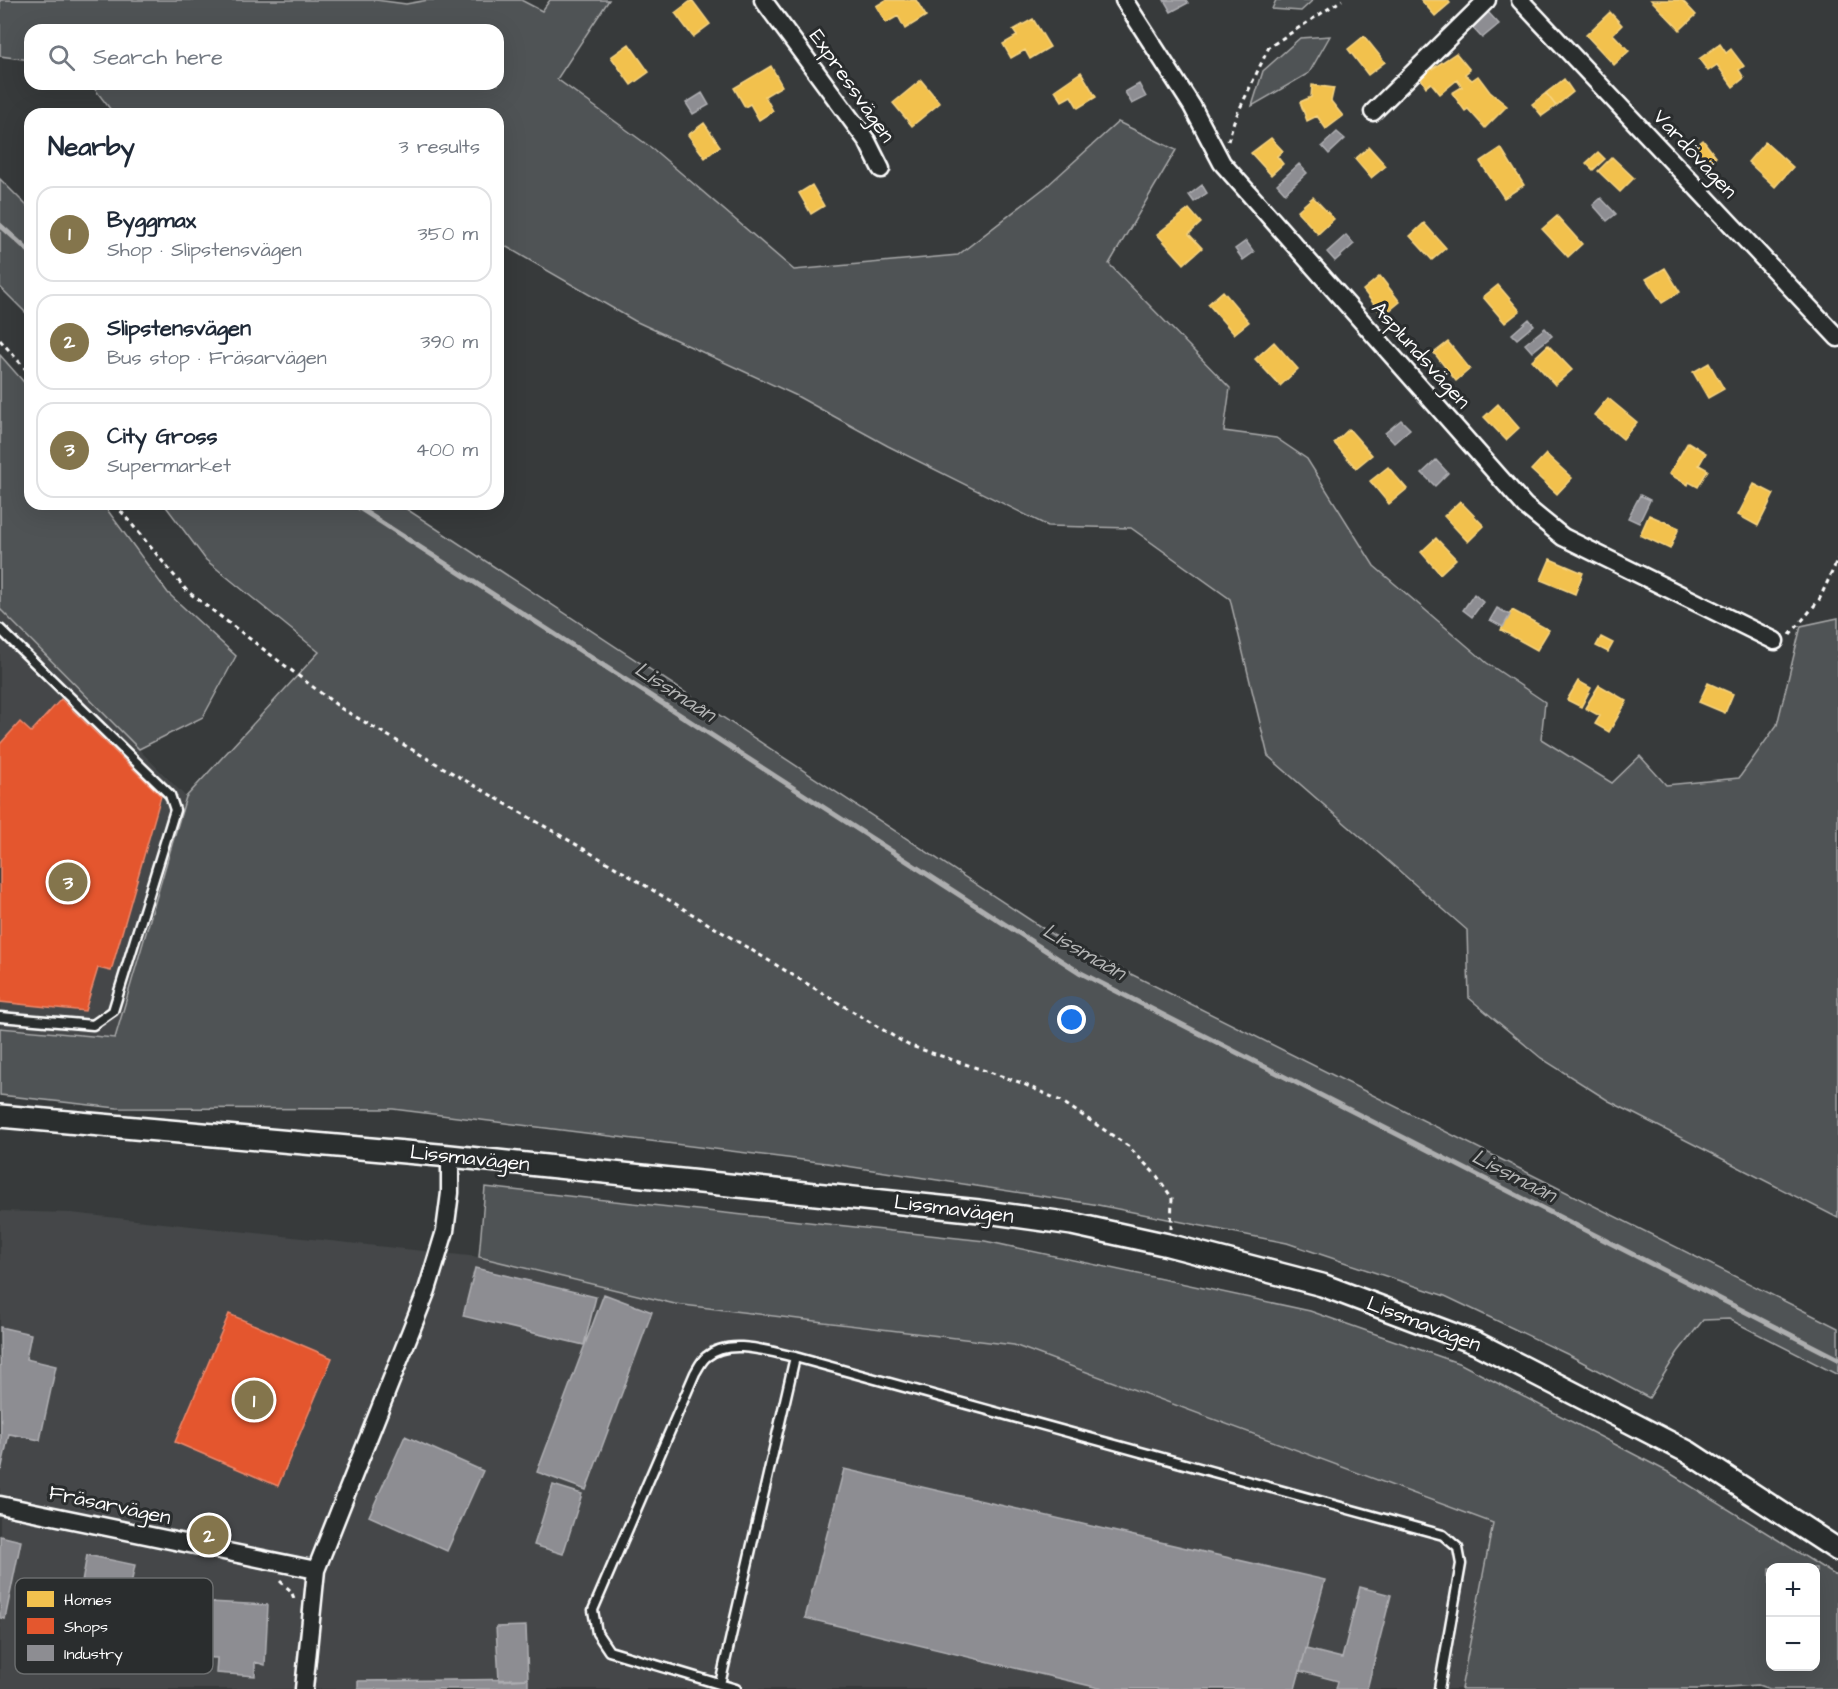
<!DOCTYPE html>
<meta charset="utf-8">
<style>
:root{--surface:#fff;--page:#f2f2f3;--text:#1f2937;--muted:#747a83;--line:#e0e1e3;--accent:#84754c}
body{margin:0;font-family:"Architects Daughter",sans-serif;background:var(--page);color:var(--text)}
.controls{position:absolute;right:18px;bottom:18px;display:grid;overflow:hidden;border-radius:12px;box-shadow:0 6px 24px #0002}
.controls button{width:54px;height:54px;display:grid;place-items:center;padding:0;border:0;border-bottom:2px solid var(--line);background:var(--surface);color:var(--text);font:30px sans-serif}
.you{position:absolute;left:1072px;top:1020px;width:21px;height:21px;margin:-15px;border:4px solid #fff;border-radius:50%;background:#1a73e8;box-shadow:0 0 0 9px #1a73e833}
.badge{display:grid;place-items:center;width:39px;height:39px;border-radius:50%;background:var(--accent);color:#fff;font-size:20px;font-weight:700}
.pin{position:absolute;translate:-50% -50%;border:3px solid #fff;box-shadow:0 2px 6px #0006}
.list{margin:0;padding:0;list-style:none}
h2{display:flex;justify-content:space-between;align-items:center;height:78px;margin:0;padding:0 24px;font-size:26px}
h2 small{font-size:20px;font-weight:400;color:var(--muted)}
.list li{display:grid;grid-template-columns:39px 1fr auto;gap:18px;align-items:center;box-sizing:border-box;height:96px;margin:0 12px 12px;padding:0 12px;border:2px solid var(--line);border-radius:18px}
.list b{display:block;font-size:22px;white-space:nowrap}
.list p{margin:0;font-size:20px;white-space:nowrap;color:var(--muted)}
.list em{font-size:20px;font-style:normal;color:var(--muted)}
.icon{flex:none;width:33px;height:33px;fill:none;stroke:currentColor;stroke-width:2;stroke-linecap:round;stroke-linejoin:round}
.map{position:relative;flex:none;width:1838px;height:1689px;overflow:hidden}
.search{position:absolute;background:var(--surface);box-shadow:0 6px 24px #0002;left:24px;top:24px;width:480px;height:66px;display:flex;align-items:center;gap:15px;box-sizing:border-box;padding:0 21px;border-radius:18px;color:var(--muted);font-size:22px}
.panel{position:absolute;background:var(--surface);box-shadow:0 6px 24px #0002;left:24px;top:108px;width:480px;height:402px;border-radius:18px}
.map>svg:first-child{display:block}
.built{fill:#444748}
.green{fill:#505354;stroke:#a8a9aa;stroke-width:1.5;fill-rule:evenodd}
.homes{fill:#f2c14e;stroke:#f6d483;stroke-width:1.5}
.shops{fill:#e4572e;stroke:#ec896d;stroke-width:1.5}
.industry{fill:#8d8d92;stroke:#afafb3;stroke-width:1.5}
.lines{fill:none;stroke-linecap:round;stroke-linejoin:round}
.stream{stroke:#adaeaf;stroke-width:5}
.service-casing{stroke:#fff;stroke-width:13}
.minor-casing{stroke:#fff;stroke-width:21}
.tertiary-casing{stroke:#fff;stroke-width:26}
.path{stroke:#fff;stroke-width:3;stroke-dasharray:4.5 4.5;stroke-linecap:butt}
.service{stroke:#2a2d2e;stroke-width:8}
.minor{stroke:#2a2d2e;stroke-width:16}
.tertiary{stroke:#2a2d2e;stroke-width:21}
.labels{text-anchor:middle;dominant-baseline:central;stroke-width:6;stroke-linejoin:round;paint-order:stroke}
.street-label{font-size:21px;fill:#fff;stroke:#2a2d2e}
.water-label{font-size:22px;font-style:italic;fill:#b4b5b5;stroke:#2a2d2e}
.key{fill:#2a2d2e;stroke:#6a6c6d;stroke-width:1.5}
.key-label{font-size:16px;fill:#fff}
</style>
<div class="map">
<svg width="1838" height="1689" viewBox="0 0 1838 1689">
<rect width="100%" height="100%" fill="#373a3b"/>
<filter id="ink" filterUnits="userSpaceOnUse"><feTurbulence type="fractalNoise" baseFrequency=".0167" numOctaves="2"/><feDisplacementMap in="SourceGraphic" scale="12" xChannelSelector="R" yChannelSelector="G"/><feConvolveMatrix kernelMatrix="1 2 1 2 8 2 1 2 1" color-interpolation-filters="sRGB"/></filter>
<g filter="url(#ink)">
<!-- built -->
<path class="built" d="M0,609L186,797L115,1038L0,1028Z
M0,1211L71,1213L479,1257L675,1304L1014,1345L1493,1523L1461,1689H0Z"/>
<!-- green -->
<path class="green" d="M0,0H376L406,4L428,0H521L542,11L550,0H609L557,79L653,149L794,270L958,255L1047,186L1118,122L1176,150L1109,264L1230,388L1224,431L1276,438L1307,459L1374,566L1487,663L1545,702L1541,739L1612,783L1640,756L1666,785L1739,778L1777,725L1801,626L1838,618V1218L1609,1101L1541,1058L1469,998L1467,930L1268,756L1230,599L1131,528L1048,526L888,446L795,395L635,321L498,242V114H114L91,84H498V30H30V60L0,56Z
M1276,0H1313L1301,11L1272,9Z
M1330,36L1309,73L1252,106L1263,71L1300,38Z
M0,179L30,209V317L0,287Z
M0,355L30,389V504H103L168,593L236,656L203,717L139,749L0,609Z
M164,504H399L1053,935L1838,1328V1375L1729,1319L1703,1320L1678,1352L1649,1398L1569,1355L1445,1296L1287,1243L1093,1204L827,1163L393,1109L117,1108L0,1095V1028L115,1038L186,797L319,652L206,560Z
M485,1187L985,1241L1310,1311L1461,1364L1668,1472L1838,1577V1689H1770L1758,1685L1699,1689H1461L1493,1523L1014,1345L675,1304L479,1257ZM1770,1568H1816V1666H1770Z"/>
<!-- homes -->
<path class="homes" d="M692,0L710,24L693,37L675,13Z
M886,0H916L926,16L905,29L898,16L886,23L876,6Z
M1421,0H1448L1450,3L1435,16Z
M1651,0H1682L1696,15L1680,30Z
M1610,12L1622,25L1613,34L1629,51L1614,65L1586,35Z
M1033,19L1050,47L1030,59L1025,50L1011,58L1003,44L1017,36L1013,30Z
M1364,36L1385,62L1368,75L1348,49Z
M629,44L649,72L631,85L611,57Z
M1720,44L1726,53L1731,49L1744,66L1739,70L1744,78L1733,87L1717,65L1708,71L1699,59Z
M1456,53L1470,70L1465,74L1472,80L1478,76L1490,92L1507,106L1485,128L1468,109L1465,111L1452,93L1462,87L1457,80L1440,94L1431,83L1426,87L1420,77Z
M771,66L782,86L765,96L773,111L759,120L750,104L745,107L734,88Z
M1081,72L1096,97L1078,108L1071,96L1062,101L1055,90Z
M1564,79L1573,92L1556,106L1546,93Z
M921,80L940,103L912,126L893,103Z
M1312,85L1334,88L1331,101L1343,116L1326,129L1317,116L1307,121L1300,102L1311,97Z
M1546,93L1556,106L1542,116L1532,104Z
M704,123L720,146L705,158L688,135Z
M1271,138L1283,151L1277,156L1283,164L1271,175L1251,153Z
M1703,140L1716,157L1706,166L1692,149Z
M1765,142L1793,167L1775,187L1748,162Z
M1369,147L1386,166L1371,178L1355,159Z
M1501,148L1524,185L1504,198L1480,162Z
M1598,152L1605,159L1593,170L1586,163Z
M1612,157L1634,178L1620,192L1598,171Z
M812,185L824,206L811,214L799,193Z
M1313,197L1334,219L1318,234L1297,211Z
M1189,209L1201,223L1189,234L1202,248L1184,264L1157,234Z
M1557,216L1582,244L1568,257L1542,229Z
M1424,223L1446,248L1432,260L1410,236Z
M1665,268L1680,292L1662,303L1646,279Z
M1380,276L1400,302L1383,316L1363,290Z
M1498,285L1520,311L1505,323L1483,297Z
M1223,291L1249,322L1234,334L1208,304Z
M1274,342L1298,369L1280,386L1255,359Z
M1448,342L1470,369L1456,381L1434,353Z
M1548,345L1572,370L1555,385L1532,360Z
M1709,363L1724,389L1708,398L1693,372Z
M1608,398L1637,422L1623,439L1594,415Z
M1498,404L1519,428L1506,440L1484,417Z
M1349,429L1372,455L1356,468L1334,443Z
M1688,442L1706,453L1699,465L1708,470L1698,487L1689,482L1688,485L1669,474Z
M1546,454L1572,478L1557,494L1531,470Z
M1388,467L1407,489L1389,504L1370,481Z
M1754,484L1774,494L1758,526L1738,515Z
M1460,501L1484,526L1468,542L1444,516Z
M1649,515L1679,528L1670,549L1640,535Z
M1436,538L1456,559L1440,574L1421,552Z
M1550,559L1583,573L1575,594L1541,580Z
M1512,610L1549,630L1537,650L1501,630Z
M1601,637L1613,643L1608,652L1596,646Z
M1578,681L1591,688L1581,707L1567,700Z
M1708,683L1733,694L1725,713L1699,702Z
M1599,685L1627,701L1609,732L1595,724L1600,716L1585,708Z"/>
<!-- shops -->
<path class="shops" d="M61,699L161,796L111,971L98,968L85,1011L0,1002V744L20,722L31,732Z
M229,1314L332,1358L278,1486L175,1442Z"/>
<!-- industry -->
<path class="industry" d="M1164,0H1186L1188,3L1171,12Z
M1488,12L1499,24L1482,38L1471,26Z
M1139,84L1146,97L1132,104L1125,92Z
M702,93L709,105L693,114L686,103Z
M1337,132L1345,139L1329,154L1322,146Z
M1299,164L1307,173L1285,193L1277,184Z
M1202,185L1207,193L1194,202L1189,195Z
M1601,198L1616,214L1607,221L1593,205Z
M1346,235L1354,244L1335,261L1327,252Z
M1246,241L1254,252L1243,260L1235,249Z
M1529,319L1534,325L1517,339L1512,334Z
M1545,328L1552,336L1532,352L1525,344Z
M1401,420L1410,429L1394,443L1385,433Z
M1436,460L1448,473L1435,486L1422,473Z
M1640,495L1650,500L1639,523L1628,518Z
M1474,594L1483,602L1472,617L1463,610Z
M1497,608L1510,615L1503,627L1490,620Z
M475,1268L596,1297L584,1345L463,1316Z
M604,1294L652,1312L586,1490L537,1472Z
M0,1327L31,1334L26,1359L56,1366L40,1440L9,1434L1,1471Z
M405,1436L483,1471L447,1551L369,1516Z
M844,1469L1325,1580L1295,1689H1103L805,1618Z
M553,1485L582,1494L563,1554L534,1545Z
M0,1536L21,1541L5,1619L0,1618Z
M87,1555L135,1565L122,1628L67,1617L64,1630L45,1626L48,1612L30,1609L35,1584L80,1593Z
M1360,1587L1391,1595L1367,1689H1336L1338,1681L1300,1671L1306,1649L1342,1658Z
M171,1600L268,1605L265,1665L255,1662V1676L216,1673L217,1658L168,1656Z
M526,1626L528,1679L499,1681L496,1627Z
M528,1679V1689H358V1681Z"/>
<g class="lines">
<!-- stream -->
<path class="stream" d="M0,225L30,252
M353,504L1079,972L1838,1359"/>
<!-- service casing -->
<g class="service-casing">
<path id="service" d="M0,629L170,795L175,810L113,1011L93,1025L0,1017
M720,1684L795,1357L1443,1535L1458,1548L1461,1564L1439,1689
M736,1689L609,1651L597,1633L593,1610L695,1373C698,1368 702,1360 706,1357C729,1337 770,1352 795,1357"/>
</g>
<!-- minor casing -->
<g class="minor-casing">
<path id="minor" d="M763,0L867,141L881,169
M1124,0L1192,106L1222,163L1525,506L1563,537L1775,641
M1520,0L1838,338
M1373,112L1487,0
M0,1505L316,1570
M304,1689L316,1570L427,1290L445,1231L450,1193V1156"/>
</g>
<!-- tertiary casing -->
<g class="tertiary-casing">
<path id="tertiary" d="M0,1116L450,1156L979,1211L1072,1224L1168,1245L1322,1285L1476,1343L1688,1452L1838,1550"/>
</g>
<!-- path -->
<path class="path" d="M1228,141L1234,121L1269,47L1342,0
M0,340L30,374
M115,504L187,591L342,709L608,863L908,1045L1019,1082L1061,1101L1088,1119L1128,1146L1157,1176L1172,1198L1171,1229
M1790,635L1819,600L1838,559
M280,1581L291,1591L295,1601"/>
<!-- service -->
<use href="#service" class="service"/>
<!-- minor -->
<use href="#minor" class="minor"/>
<!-- tertiary -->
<use href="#tertiary" class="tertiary"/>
</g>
</g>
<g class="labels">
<!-- street labels -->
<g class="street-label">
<text transform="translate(852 86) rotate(55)">Expressvägen</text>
<text transform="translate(1695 154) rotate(47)">Vardövägen</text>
<text transform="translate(1421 355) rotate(48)">Asplundsvägen</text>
<text transform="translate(470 1158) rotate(6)">Lissmavägen</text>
<text transform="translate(954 1209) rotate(7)">Lissmavägen</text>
<text transform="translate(1424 1324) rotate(21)">Lissmavägen</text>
<text transform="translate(110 1505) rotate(12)">Fräsarvägen</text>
</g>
<!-- water labels -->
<g class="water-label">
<text transform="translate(675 692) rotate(33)">Lissmaån</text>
<text transform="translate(1084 952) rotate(30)">Lissmaån</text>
<text transform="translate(1514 1176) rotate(27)">Lissmaån</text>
</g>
</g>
<!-- legend -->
<rect x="15" y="1578" width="198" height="96" rx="9" class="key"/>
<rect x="27" y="1591" width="27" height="16" fill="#f2c14e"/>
<rect x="27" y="1618" width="27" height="16" fill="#e4572e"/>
<rect x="27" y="1645" width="27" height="16" fill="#8d8d92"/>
<g class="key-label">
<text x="64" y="1605">Homes</text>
<text x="64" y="1632">Shops</text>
<text x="64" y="1659">Industry</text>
</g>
</svg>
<div class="controls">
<button>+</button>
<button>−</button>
</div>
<div class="you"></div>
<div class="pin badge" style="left:254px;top:1400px">1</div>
<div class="pin badge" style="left:209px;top:1535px">2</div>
<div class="pin badge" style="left:68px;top:882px">3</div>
<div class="search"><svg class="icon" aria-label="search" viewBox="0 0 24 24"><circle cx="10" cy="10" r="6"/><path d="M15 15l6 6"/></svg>Search here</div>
<section class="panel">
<h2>Nearby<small>3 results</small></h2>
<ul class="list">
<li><span class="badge">1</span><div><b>Byggmax</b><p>Shop · Slipstensvägen</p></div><em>350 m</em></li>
<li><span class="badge">2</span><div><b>Slipstensvägen</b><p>Bus stop · Fräsarvägen</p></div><em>390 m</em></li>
<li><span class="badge">3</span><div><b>City Gross</b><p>Supermarket</p></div><em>400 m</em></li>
</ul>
</section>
</div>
